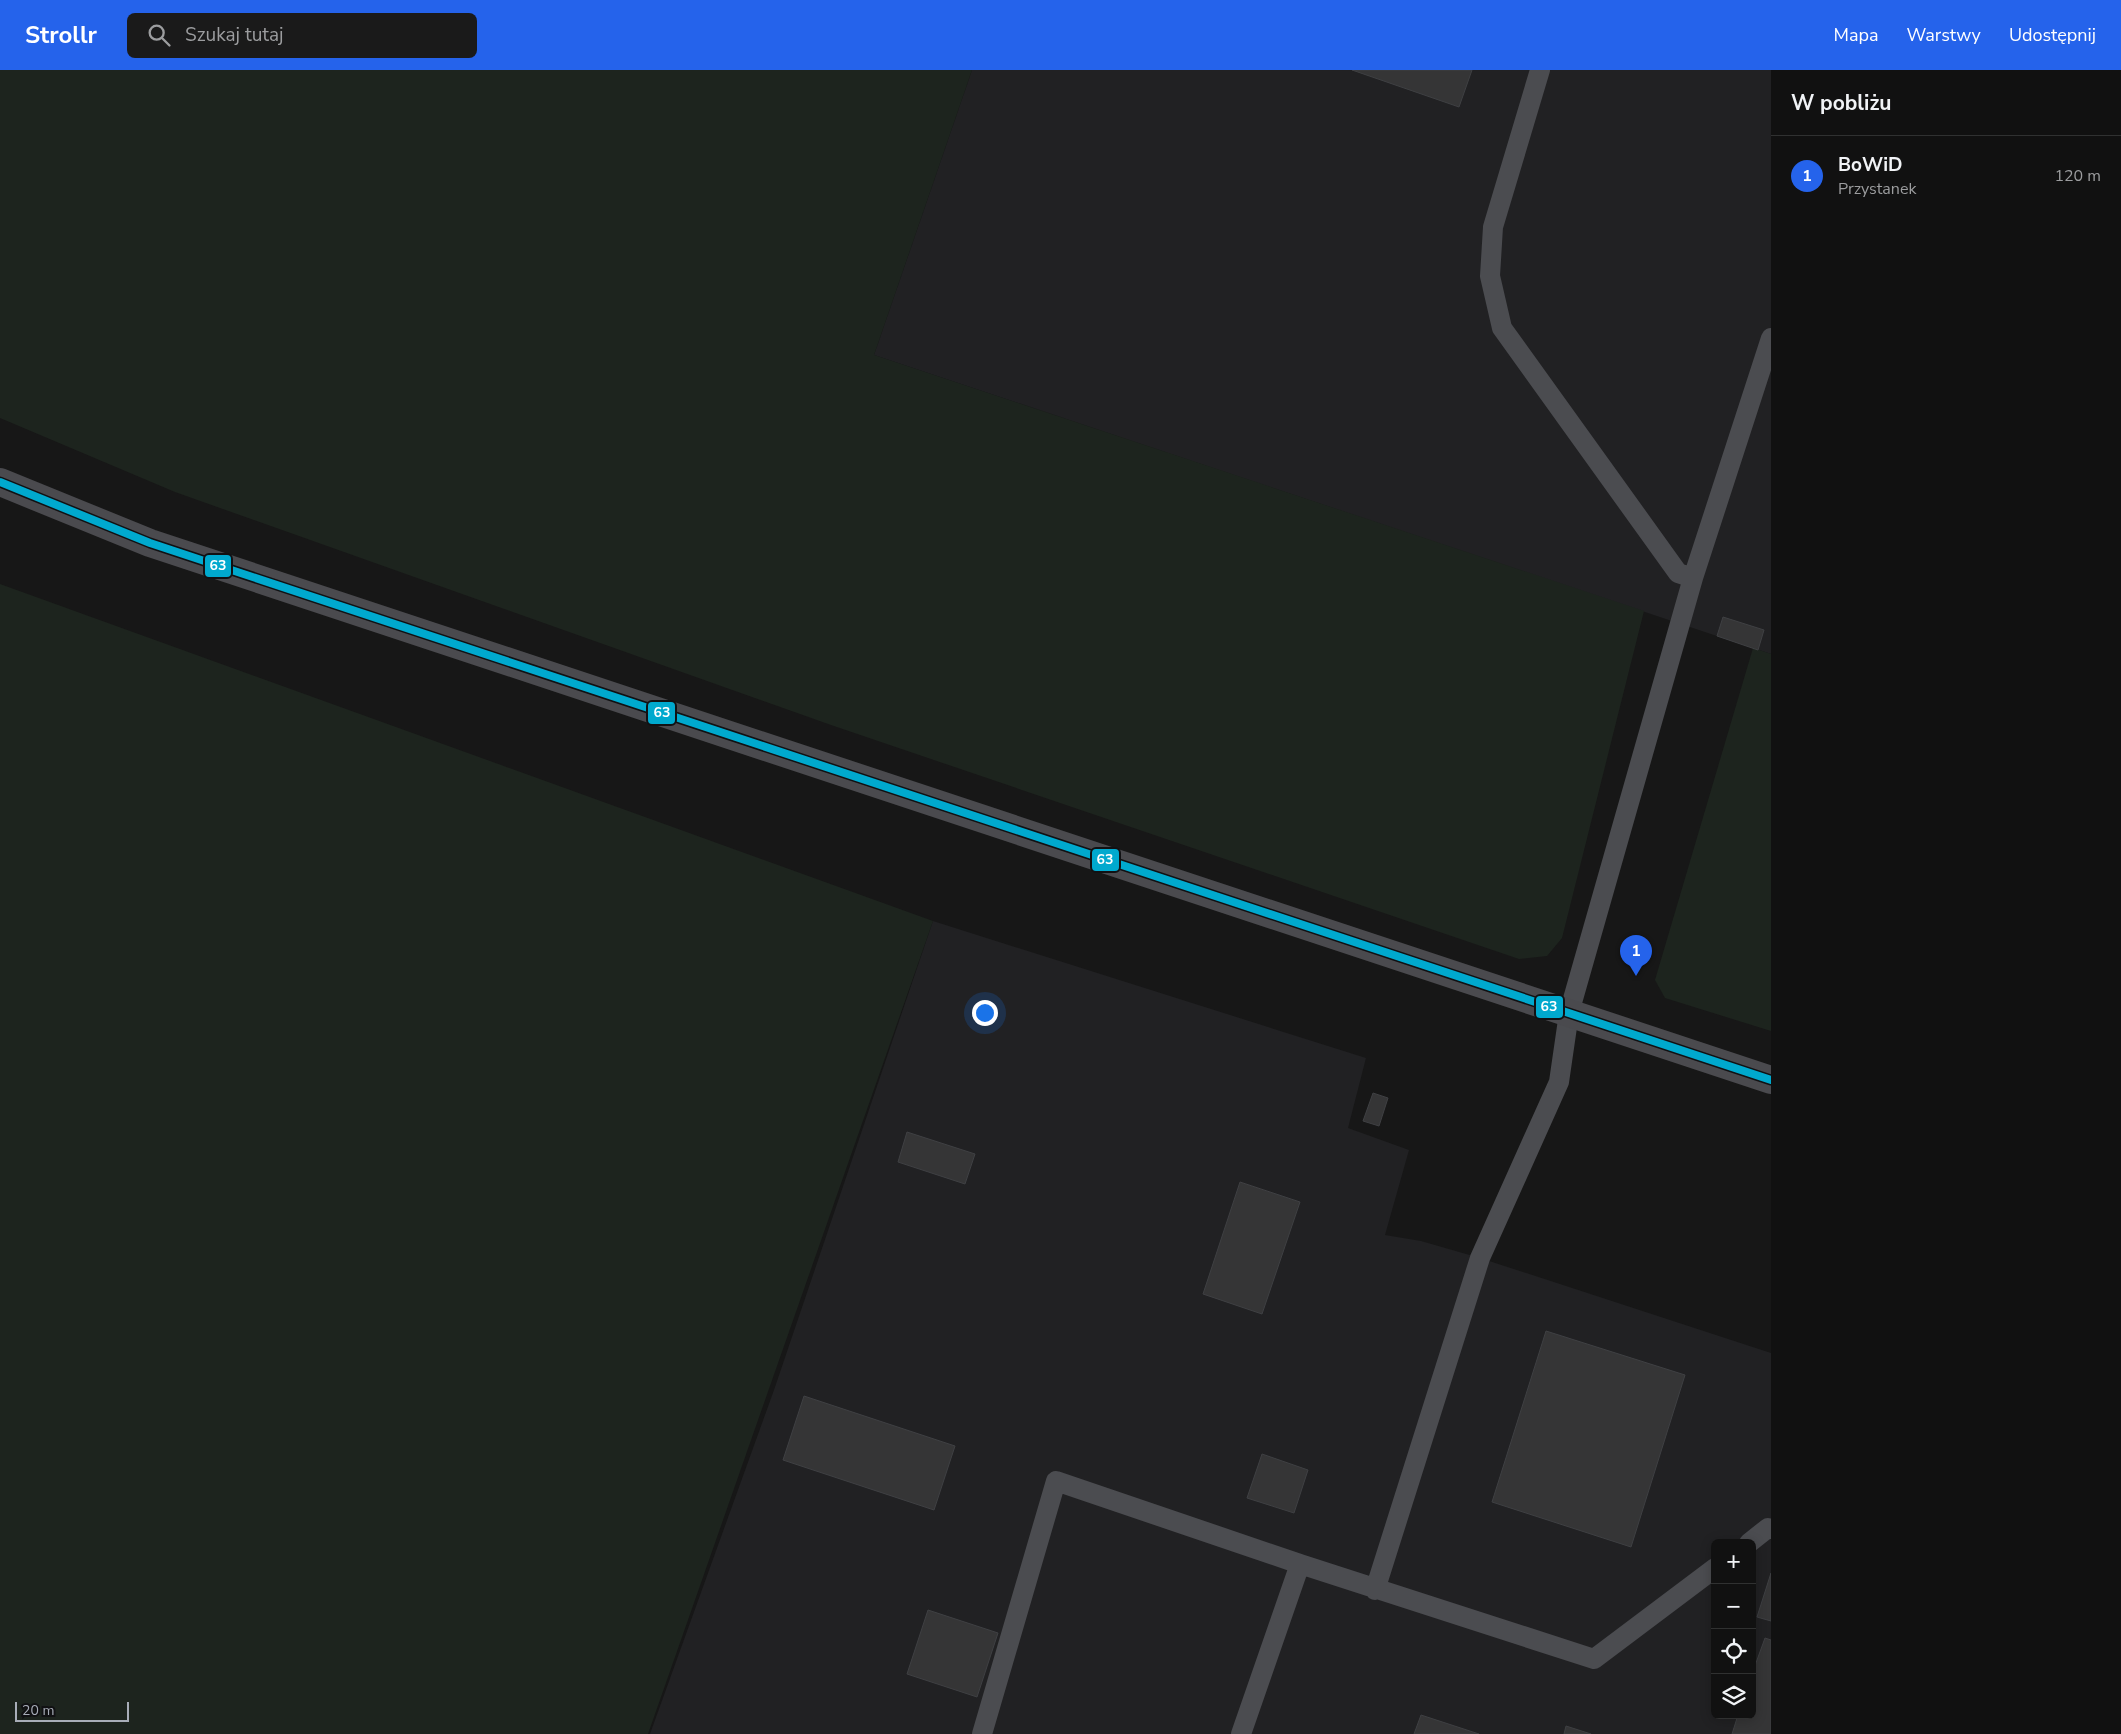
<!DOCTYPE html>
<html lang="pl">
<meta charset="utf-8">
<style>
:root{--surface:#111;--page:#1a1a1a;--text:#f1f3f6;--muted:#9c9d9f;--line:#303131;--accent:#2563eb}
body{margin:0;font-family:"Nunito Sans",sans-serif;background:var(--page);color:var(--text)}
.controls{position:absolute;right:15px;bottom:15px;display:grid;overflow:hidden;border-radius:8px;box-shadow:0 2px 12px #0003}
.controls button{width:45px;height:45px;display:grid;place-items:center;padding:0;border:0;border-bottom:1px solid var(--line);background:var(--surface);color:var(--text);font:25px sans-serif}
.scale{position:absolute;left:15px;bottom:12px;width:114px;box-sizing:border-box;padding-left:5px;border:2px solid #a8adb8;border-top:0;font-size:14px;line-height:18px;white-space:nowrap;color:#a8adb8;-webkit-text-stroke:4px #111113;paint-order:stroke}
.you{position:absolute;left:984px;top:942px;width:18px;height:18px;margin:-12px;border:4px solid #fff;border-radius:50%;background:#1a73e8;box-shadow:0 0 0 8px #1a73e833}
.badge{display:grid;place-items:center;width:32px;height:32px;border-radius:50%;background:var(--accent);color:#fff;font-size:16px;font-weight:700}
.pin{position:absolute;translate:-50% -41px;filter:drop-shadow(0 1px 2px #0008)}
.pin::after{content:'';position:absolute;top:26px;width:18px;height:15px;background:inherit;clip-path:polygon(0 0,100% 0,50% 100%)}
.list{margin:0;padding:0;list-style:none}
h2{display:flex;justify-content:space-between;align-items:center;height:65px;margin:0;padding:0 20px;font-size:21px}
h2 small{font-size:16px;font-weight:400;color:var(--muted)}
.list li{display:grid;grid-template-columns:32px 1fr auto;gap:15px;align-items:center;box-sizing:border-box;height:80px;padding:0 20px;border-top:1px solid var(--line)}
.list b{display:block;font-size:19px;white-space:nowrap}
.list p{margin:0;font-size:16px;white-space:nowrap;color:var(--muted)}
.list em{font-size:16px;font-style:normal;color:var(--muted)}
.icon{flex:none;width:28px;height:28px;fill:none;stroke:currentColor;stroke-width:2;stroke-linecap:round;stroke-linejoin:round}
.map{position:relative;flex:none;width:1771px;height:1664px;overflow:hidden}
header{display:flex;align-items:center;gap:30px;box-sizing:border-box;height:70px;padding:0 25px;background:var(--accent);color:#fff}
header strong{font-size:24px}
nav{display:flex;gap:28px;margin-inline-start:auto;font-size:18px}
.search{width:350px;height:45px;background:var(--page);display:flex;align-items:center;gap:12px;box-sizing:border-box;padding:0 18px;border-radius:8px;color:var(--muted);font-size:19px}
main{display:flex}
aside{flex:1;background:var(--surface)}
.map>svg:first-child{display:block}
.built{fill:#212123;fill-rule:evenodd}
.green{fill:#1d241e}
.building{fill:#353536;stroke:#3f4043}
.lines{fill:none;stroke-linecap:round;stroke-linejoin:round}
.lane{stroke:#4b4c50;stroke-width:20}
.secondary{stroke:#4a4a4e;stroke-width:28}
.bus-1-casing{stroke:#111113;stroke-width:11}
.bus-1{stroke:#00a9ce;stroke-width:8}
.line-badge{stroke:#111113;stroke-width:2}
.badge-label{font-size:14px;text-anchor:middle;font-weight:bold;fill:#fff}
</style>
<header>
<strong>Strollr</strong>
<div class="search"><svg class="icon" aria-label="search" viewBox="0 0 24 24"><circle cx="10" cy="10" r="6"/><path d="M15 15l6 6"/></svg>Szukaj tutaj</div>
<nav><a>Mapa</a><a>Warstwy</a><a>Udostępnij</a></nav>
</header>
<main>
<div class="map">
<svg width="1771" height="1664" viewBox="0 0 1771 1664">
<rect width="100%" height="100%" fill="#171717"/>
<!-- built -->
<path class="built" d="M972,0H1771V584L874,285Z
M933,851L1366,988L1348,1058L1409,1080L1385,1165L1421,1171L1480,1188L1771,1283V1664H650L774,1320ZM1715,1473H1752V1645H1715Z"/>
<!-- green -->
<path class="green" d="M0,0H972L874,285L1644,541L1562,868L1547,886L1519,889L831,655L175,422L0,348Z
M0,514L933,851L648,1664H0Z
M1753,578L1771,584V961L1665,928L1655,910Z"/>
<!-- building -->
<path class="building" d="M1352,0H1472L1459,37Z
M1723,547L1764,560L1758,580L1717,566Z
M1373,1023L1388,1028L1379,1056L1363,1051Z
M907,1062L975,1084L965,1114L898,1092Z
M1240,1112L1300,1132L1262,1244L1203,1224Z
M1546,1261L1685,1305L1631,1477L1492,1432Z
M804,1326L955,1376L934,1440L783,1390Z
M1262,1384L1308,1400L1294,1443L1247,1428Z
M1771,1503V1551L1757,1547Z
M928,1540L998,1563L977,1627L907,1604Z
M1765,1568L1771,1570V1664H1732L1738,1645H1752V1604Z
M1421,1645L1479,1664H1414Z
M1566,1656L1591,1664H1564Z"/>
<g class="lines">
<!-- lane -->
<path class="lane" d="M1540,0L1493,157L1490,206L1502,258L1678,503L1693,508L1771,268
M1749,1473L1768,1458L1771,1459
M1300,1494L1594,1589L1715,1498
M1375,1520L1480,1188L1559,1012L1569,943L1693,508
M982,1664L1056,1411L1300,1494L1241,1664"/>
<!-- secondary -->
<path class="secondary" d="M0,412L150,473L1771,1010"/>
<!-- bus-1 casing -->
<g class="bus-1-casing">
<path id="bus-1" d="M0,412L150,473L1771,1010"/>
</g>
<!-- bus-1 -->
<use href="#bus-1" class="bus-1"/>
</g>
<g class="line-badge">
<rect x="204" y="484" width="28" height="24" rx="5" fill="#00a9ce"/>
<rect x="647" y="631" width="29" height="24" rx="5" fill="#00a9ce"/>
<rect x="1091" y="778" width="29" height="24" rx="5" fill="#00a9ce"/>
<rect x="1535" y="925" width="29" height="24" rx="5" fill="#00a9ce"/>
</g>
<g class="badge-label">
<text x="218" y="500">63</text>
<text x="662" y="647">63</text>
<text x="1105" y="794">63</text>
<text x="1549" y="941">63</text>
</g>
</svg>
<div class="controls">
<button>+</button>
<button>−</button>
<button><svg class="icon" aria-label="locate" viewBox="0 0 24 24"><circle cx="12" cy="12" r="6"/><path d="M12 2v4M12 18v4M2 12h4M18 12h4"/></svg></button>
<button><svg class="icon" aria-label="layers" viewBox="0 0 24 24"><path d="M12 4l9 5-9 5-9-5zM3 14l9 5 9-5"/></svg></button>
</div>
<div class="scale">20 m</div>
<div class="you"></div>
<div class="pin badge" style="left:1636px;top:906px">1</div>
</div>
<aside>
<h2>W pobliżu<small></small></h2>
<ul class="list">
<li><span class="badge">1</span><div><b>BoWiD</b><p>Przystanek</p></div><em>120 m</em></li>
</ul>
</aside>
</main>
